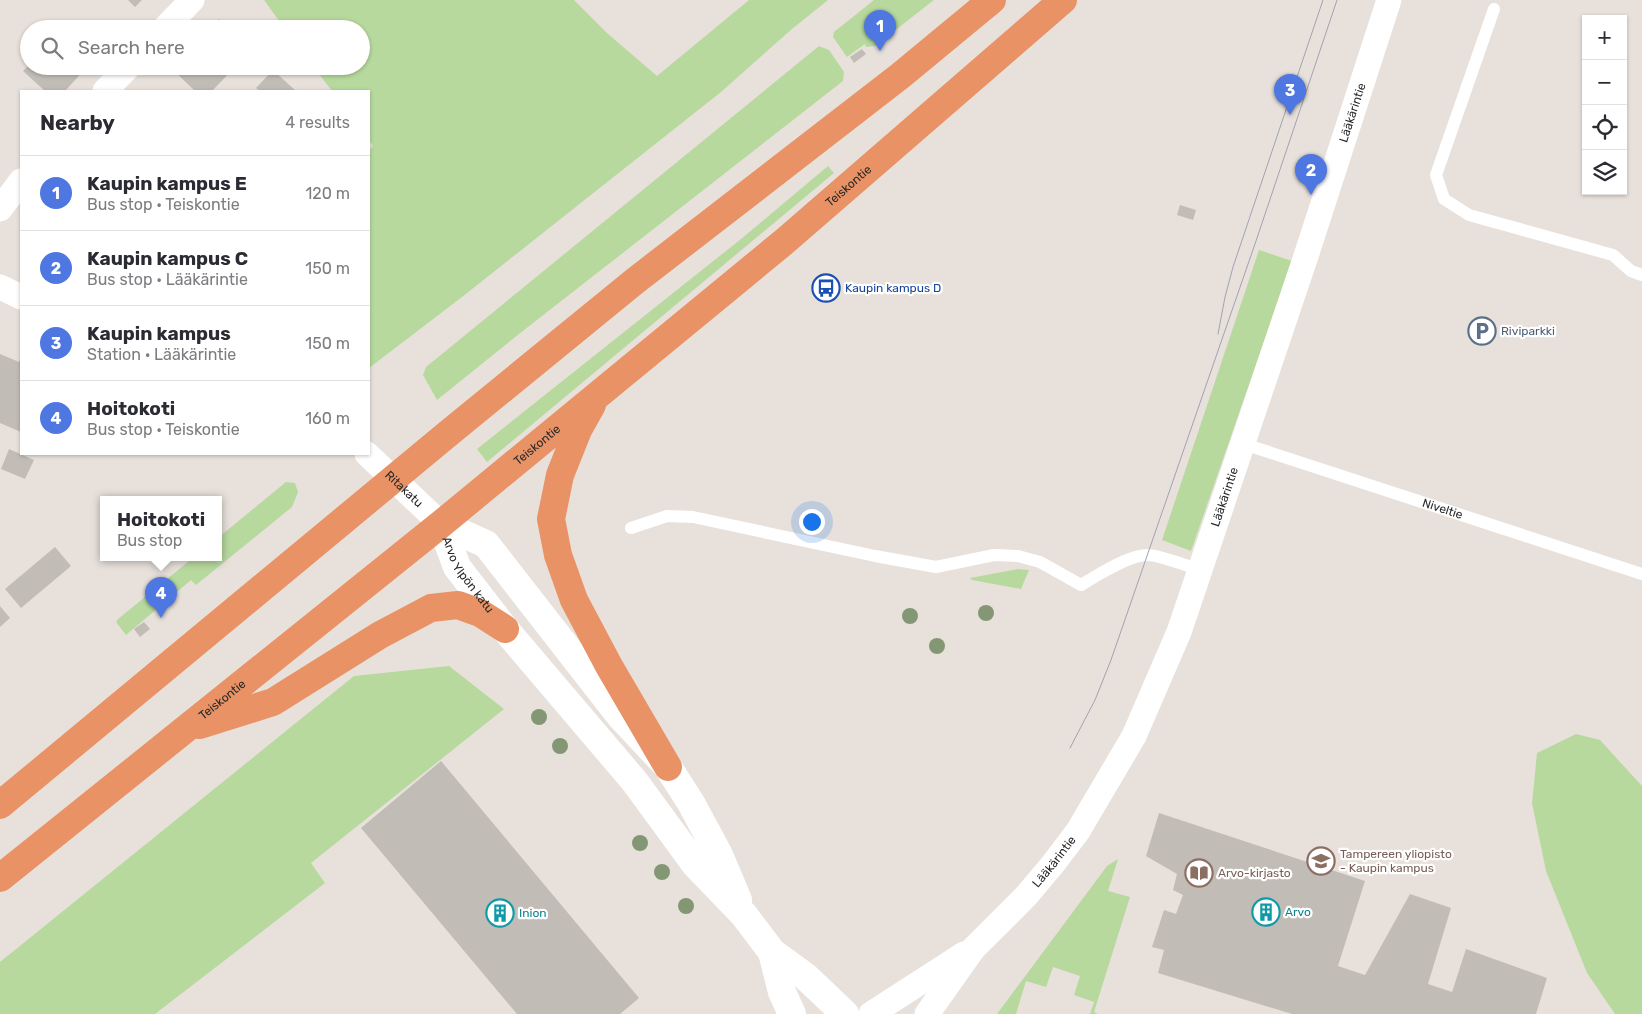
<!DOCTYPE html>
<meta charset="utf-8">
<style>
:root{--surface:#fff;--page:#f2f2f3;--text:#2b2b33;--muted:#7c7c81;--line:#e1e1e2;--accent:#4e77e2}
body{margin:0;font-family:Rubik,sans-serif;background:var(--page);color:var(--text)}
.controls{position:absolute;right:15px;top:15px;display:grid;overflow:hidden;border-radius:0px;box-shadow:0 1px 4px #0004}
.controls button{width:45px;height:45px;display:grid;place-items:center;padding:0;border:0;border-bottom:1px solid var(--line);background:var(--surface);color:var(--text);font:25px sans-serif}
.you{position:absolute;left:811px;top:521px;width:18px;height:18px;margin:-12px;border:4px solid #fff;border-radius:50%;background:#1a73e8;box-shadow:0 0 0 8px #1a73e833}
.badge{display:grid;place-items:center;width:32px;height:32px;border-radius:50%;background:var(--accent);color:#fff;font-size:16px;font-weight:700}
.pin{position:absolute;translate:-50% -41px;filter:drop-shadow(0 1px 2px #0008)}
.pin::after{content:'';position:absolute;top:26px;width:18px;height:15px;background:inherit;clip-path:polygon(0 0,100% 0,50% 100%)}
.popup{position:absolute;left:100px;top:496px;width:122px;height:65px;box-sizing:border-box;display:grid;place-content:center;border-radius:0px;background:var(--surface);filter:drop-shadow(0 1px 4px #0005);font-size:16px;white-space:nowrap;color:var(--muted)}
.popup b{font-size:19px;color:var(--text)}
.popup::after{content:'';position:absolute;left:50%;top:100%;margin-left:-10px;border:10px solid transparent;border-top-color:var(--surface)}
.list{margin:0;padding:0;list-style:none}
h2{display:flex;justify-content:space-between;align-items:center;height:65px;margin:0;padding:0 20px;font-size:21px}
h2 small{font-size:16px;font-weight:400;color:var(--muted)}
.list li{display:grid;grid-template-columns:32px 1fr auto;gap:15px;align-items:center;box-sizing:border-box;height:75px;padding:0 20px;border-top:1px solid var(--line)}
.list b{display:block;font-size:19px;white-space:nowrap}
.list p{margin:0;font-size:16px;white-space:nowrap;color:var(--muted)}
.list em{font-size:16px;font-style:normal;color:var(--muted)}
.icon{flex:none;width:28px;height:28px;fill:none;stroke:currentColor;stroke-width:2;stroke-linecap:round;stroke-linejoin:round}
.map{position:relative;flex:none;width:1642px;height:1014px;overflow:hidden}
.search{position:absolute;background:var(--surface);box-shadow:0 1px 4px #0004;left:20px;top:20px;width:350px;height:55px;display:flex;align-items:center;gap:12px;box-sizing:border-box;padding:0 18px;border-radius:28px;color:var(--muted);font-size:19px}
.panel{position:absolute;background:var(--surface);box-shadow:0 1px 4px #0004;left:20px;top:90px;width:350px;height:365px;border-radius:0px}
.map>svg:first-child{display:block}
.green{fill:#b7d99e}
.building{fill:#c1bcb6}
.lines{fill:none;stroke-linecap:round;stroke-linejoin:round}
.lane{stroke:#fff;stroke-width:12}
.street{stroke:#fff;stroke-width:25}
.secondary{stroke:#fff;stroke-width:28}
.highway{stroke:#e99265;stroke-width:28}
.tram{stroke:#9fa3b0;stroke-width:1}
.tree{fill:#849775}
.labels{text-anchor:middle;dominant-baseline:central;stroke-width:4.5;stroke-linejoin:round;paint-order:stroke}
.street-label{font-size:12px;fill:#282828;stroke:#fff}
.transit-label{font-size:12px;fill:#164399;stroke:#fff;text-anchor:start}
.service-label{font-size:12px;fill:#4e5e75;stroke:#fff;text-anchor:start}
.education-label{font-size:12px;fill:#785e54;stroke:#fff;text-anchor:start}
.culture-label{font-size:12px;fill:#0d838f;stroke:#fff;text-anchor:start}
</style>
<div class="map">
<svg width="1642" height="1014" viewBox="0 0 1642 1014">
<rect width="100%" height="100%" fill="#e8e1db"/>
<!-- green -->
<path class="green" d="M264,0H574L607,33L657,76L749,0H828L792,29L721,92L462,297L369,368V150L373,146L369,140V91H332L313,66H361V29H285Z
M874,0H934L875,46L866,47L865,44L847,57L833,37L834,32Z
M819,46L829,50L844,72L843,81L519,334L437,400L423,375L426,367Z
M828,166L834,173L487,462L477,449L741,239Z
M1259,250L1292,261L1191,551L1162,540Z
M286,482L295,483L298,492L292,507L196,585L191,580L126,635L116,622L118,619L194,557H218L219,537Z
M1018,569L1029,570L1021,589L972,580L970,578Z
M449,666L504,709L311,863L325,883L155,1014H0V962L354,676Z
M1576,734L1600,740L1642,786V1014H1615L1587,973L1546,871L1532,803L1537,753Z
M1118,859L1108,891L1130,897L1094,1012L1098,1014H1090L1094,1002L1074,995L1080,976L1053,967L1046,987L1026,981L1016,1014H997L1107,866Z"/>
<!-- building -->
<path class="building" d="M128,0H142L135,7Z
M219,19L229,29H210Z
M862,49L866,54L854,63L850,57Z
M29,65V66H88L65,91H45L23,71Z
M174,66H236L212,91H195L172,69Z
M273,70L296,91H260L256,88Z
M1180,205L1196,210L1193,220L1177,215Z
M0,354L19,362L21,357V432L0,423Z
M9,449L34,460L25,479L1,469Z
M55,547L71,566L21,608L5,589Z
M0,606L10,618L0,627Z
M144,622L150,629L140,637L134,629Z
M441,761L639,998L620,1014H517L361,828Z
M1159,813L1365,881L1338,966L1365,975L1410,894L1451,908L1428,984L1452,992L1466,949L1547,978L1536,1014H1292L1158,973L1164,950L1152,947L1164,910L1176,914L1183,895L1173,890L1177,874L1146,856Z"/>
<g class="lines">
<!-- lane -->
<g class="lane">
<path d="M1494,9L1436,175L1444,199L1469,215L1613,255L1631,271L1642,275"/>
<path id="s1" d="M1244,444L1642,574"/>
<path d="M631,528L667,516L693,517L875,556L936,567L994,555L1018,556L1040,562L1081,585C1096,576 1130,554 1148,555C1159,555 1188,566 1200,570"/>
</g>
<!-- street -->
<g class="street">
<path d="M164,29L192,0"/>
<path d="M105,91L129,66"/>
<path d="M0,209L21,181"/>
<path d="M0,287L21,297"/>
<path id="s2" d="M367,454L441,524"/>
<path d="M871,1014L964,954"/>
<path id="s3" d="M927,1014L973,949L1026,896L1053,864L1078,831L1134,736L1179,632L1306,256L1389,0"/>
</g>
<!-- secondary -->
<g class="secondary">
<path id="s4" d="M441,524L457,567L505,629L635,782L695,864L744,915L772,952L805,976L845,1014"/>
<path d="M441,524L486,544L620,716L668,767L691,803L719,855L738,900"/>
<path d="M772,952L782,992L792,1014"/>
</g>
<!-- highway -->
<g class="highway">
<path d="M592,405L578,430L560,475L551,519L558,555L574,600L609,666L668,767"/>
<path d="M200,725L273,702L380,635L431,608L458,605L480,613L505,629"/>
<path d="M0,805L450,432L635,281L900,76L992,0"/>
<path id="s5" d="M0,878L441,524L785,241L1063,0"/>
</g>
<!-- tram -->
<path class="tram" d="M1218,334L1225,297L1233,267L1323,0
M1070,748L1095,700L1111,660L1256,241L1337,0"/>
</g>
<!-- trees -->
<g class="tree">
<circle cx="986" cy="613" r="8"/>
<circle cx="910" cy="616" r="8"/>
<circle cx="937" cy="646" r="8"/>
<circle cx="539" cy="717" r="8"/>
<circle cx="560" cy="746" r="8"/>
<circle cx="640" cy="843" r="8"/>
<circle cx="662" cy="872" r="8"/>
<circle cx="686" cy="906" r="8"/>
</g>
<!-- icons -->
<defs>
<g id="bus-ring" transform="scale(1.4375)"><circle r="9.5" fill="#fff" stroke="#1a4fb4" stroke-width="1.5"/><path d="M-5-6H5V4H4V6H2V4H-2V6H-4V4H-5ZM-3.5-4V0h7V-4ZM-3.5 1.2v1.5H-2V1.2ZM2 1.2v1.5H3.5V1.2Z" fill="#1a4fb4"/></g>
<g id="parking-ring" transform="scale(1.4375)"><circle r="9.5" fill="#fff" stroke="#5c6f8a" stroke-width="1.5"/><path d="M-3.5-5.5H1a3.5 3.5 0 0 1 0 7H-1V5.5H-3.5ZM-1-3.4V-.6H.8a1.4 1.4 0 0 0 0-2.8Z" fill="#5c6f8a"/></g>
<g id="university-ring" transform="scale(1.4375)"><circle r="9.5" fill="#fff" stroke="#8d6e63" stroke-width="1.5"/><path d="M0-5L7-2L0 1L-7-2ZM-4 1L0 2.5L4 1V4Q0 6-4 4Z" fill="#8d6e63"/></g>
<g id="library-ring" transform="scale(1.4375)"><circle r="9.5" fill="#fff" stroke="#8d6e63" stroke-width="1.5"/><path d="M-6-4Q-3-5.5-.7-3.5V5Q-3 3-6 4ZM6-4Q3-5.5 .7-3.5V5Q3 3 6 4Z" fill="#8d6e63"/></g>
<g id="building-ring" transform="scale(1.4375)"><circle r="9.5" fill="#fff" stroke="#0f9aa8" stroke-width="1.5"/><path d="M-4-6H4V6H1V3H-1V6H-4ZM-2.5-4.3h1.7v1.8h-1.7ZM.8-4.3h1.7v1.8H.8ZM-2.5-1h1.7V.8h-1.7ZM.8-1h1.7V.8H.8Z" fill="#0f9aa8"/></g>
</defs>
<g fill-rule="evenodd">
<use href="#bus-ring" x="826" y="288"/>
<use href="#parking-ring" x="1482" y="331"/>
<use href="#university-ring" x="1321" y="861"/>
<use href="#library-ring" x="1199" y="873"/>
<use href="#building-ring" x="1266" y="912"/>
<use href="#building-ring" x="500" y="913"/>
</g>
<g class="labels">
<!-- street labels -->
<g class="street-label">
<text stroke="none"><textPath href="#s3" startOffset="1009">Lääkärintie</textPath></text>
<text stroke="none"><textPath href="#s5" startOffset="1095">Teiskontie</textPath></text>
<text stroke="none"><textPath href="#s5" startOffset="690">Teiskontie</textPath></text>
<text stroke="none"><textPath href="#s2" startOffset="51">Ritakatu</textPath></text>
<text stroke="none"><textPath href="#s3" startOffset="604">Lääkärintie</textPath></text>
<text stroke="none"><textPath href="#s1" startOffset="209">Niveltie</textPath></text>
<text stroke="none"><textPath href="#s4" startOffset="58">Arvo Ylpön katu</textPath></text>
<text stroke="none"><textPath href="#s5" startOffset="285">Teiskontie</textPath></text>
<text stroke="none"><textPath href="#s3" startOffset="199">Lääkärintie</textPath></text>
</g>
<!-- transit labels -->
<g class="transit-label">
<text x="845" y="288">Kaupin kampus D</text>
</g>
<!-- service labels -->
<g class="service-label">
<text x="1501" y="331">Riviparkki</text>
</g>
<!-- education labels -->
<g class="education-label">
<text x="1340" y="854">Tampereen yliopisto<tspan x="1340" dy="14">- Kaupin kampus</tspan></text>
<text x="1218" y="873">Arvo-kirjasto</text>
</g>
<!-- culture labels -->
<g class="culture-label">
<text x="1285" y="912">Arvo</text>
<text x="519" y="913">Inion</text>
</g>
</g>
</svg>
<div class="controls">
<button>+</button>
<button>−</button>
<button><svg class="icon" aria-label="locate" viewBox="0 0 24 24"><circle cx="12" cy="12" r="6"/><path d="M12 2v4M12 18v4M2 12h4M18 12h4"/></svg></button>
<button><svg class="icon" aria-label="layers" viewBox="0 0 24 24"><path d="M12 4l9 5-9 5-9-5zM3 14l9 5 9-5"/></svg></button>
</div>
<div class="you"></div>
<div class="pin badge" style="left:880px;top:51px">1</div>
<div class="pin badge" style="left:1311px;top:195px">2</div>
<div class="pin badge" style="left:1290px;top:115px">3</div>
<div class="pin badge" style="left:161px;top:618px">4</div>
<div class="popup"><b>Hoitokoti</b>Bus stop</div>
<div class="search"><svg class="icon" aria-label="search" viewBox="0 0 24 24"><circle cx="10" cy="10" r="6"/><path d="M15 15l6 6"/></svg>Search here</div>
<section class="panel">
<h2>Nearby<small>4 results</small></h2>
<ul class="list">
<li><span class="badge">1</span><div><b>Kaupin kampus E</b><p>Bus stop · Teiskontie</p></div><em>120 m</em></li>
<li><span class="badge">2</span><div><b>Kaupin kampus C</b><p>Bus stop · Lääkärintie</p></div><em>150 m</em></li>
<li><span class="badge">3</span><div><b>Kaupin kampus</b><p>Station · Lääkärintie</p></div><em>150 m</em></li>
<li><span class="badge">4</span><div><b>Hoitokoti</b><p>Bus stop · Teiskontie</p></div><em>160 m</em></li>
</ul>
</section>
</div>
